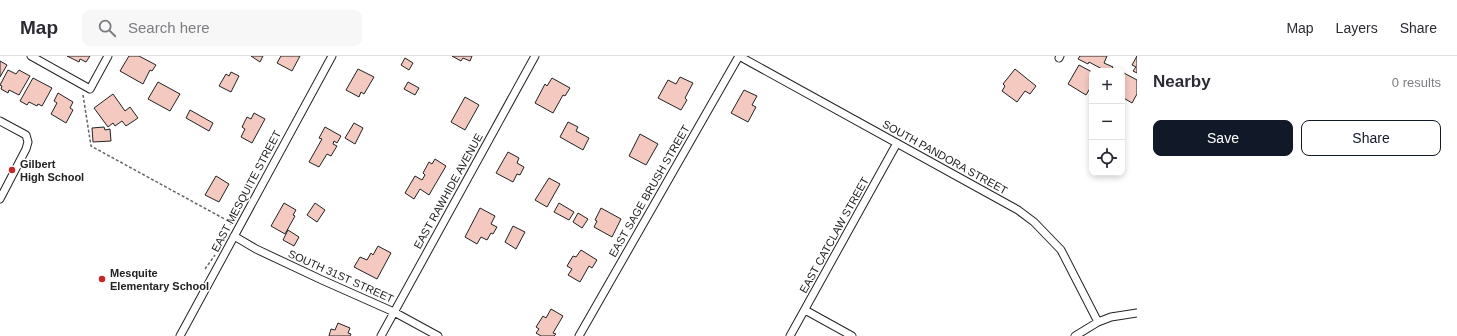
<!DOCTYPE html>
<meta charset="utf-8">
<style>
:root{--surface:#fff;--page:#f7f7f7;--text:#2b2b33;--muted:#7c7c81;--line:#e1e1e2;--accent:#111827}
body{margin:0;font-family:Helvetica,sans-serif;background:var(--page);color:var(--text)}
.controls{position:absolute;right:12px;top:12px;display:grid;overflow:hidden;border-radius:8px;box-shadow:0 2px 6px #0003}
.controls button{width:36px;height:36px;display:grid;place-items:center;padding:0;border:0;border-bottom:1px solid var(--line);background:var(--surface);color:var(--text);font:20px sans-serif}
.list{margin:0;padding:0;list-style:none}
h2{display:flex;justify-content:space-between;align-items:center;height:52px;margin:0;padding:0 16px;font-size:17px}
h2 small{font-size:13px;font-weight:400;color:var(--muted)}
.actions{display:flex;gap:8px;padding:12px 16px}
.actions a{flex:1;padding:9px 0;border:1px solid var(--accent);border-radius:8px;text-align:center;font-size:14px;color:var(--accent)}
.actions .main{background:var(--accent);color:#fff}
.icon{flex:none;width:22px;height:22px;fill:none;stroke:currentColor;stroke-width:2;stroke-linecap:round;stroke-linejoin:round}
.map{position:relative;flex:none;width:1137px;height:280px;overflow:hidden}
header{display:flex;align-items:center;gap:24px;box-sizing:border-box;height:56px;padding:0 20px;background:var(--surface);border-bottom:1px solid var(--line)}
header strong{font-size:19px}
nav{display:flex;gap:22px;margin-inline-start:auto;font-size:14px}
.search{width:280px;height:36px;background:var(--page);display:flex;align-items:center;gap:10px;box-sizing:border-box;padding:0 14px;border-radius:8px;color:var(--muted);font-size:15px}
main{display:flex}
aside{flex:1;background:var(--surface)}
.map>svg:first-child{display:block}
.building{fill:#f3c9c0;stroke:#222}
.lines{fill:none;stroke-linecap:round;stroke-linejoin:round}
.street-casing{stroke:#222;stroke-width:9}
.path{stroke:#646464;stroke-width:1.5;stroke-dasharray:3 2;stroke-linecap:butt}
.street{stroke:#fff;stroke-width:7}
.poi-dot{fill:#c62828;stroke:#fff;stroke-width:1.5}
.labels{text-anchor:middle;dominant-baseline:central;stroke-width:3;stroke-linejoin:round;paint-order:stroke}
.street-label{font-size:11px;fill:#222;stroke:#fff}
.poi-label{font-size:11px;font-weight:bold;fill:#222;stroke:#fff;text-anchor:start}
</style>
<header>
<strong>Map</strong>
<div class="search"><svg class="icon" aria-label="search" viewBox="0 0 24 24"><circle cx="10" cy="10" r="6"/><path d="M15 15l6 6"/></svg>Search here</div>
<nav><a>Map</a><a>Layers</a><a>Share</a></nav>
</header>
<main>
<div class="map">
<svg width="1137" height="280" viewBox="0 0 1137 280">
<rect width="100%" height="100%" fill="#fff"/>
<!-- building -->
<path class="building" d="M67,0H90L86,6L80,3L79,6Z
M129,0H139L156,9L152,15L150,14L143,28L120,15Z
M251,0H263L260,6Z
M281,0H300L292,15L277,7Z
M452,0H472L470,5L463,2L461,5Z
M1080,0H1107L1104,7L1113,11L1111,15H1101L1102,13L1089,6L1088,8L1078,3Z
M1137,0V17L1133,15L1136,11L1132,9Z
M405,2L413,7L409,14L401,9Z
M0,5L7,9L0,21Z
M1079,9L1092,16V29L1086,39L1068,28Z
M358,13L374,21L364,38L361,36L359,41L346,34Z
M1015,13L1036,30L1030,38L1025,35L1017,46L1002,35L1005,30L1003,28Z
M8,14L16,18L19,14L30,20L19,39L9,34L8,37L1,33L2,30L0,29Z
M231,16L239,20L231,36L219,30L226,18L229,20Z
M1122,16L1137,24V38L1132,47L1122,41Z
M680,21L693,27L685,42L687,44L681,54L658,42L668,24L676,28Z
M33,22L52,32L42,50L38,48L37,50L29,46L27,49L20,45Z
M552,22L570,32L565,40L563,39L553,57L535,47L545,28L547,30Z
M158,26L180,38L170,55L148,43Z
M408,26L419,32L415,39L404,33Z
M744,34L757,40L752,49L756,51L748,66L731,57Z
M58,37L73,46L70,52L73,54L66,67L51,58L57,47L54,45Z
M113,38L125,55L130,51L138,62L126,70L122,65L115,70L113,67L108,71L94,52Z
M465,41L479,49L465,74L451,66Z
M190,54L213,67L209,75L186,62Z
M254,57L265,63L252,87L241,81L245,73L242,71L247,61L251,63Z
M568,66L578,71L576,75L589,82L583,94L560,81Z
M354,67L363,72L355,88L345,82Z
M1122,70L1124,82L1122,83Z
M104,71L105,74L110,73L111,85L93,86L92,72Z
M325,71L341,80L337,87L334,85L333,88L337,90L331,100L327,98L319,111L309,106L322,83L319,82Z
M640,78L658,88L646,109L629,100Z
M508,96L519,102L517,107L524,111L520,119L517,118L513,126L496,117Z
M435,103L446,110L429,139L420,133L414,143L405,137L415,120L422,124L425,119L423,117L429,106L432,108Z
M216,120L229,128L219,146L205,139Z
M549,122L560,128L547,151L535,144Z
M284,147L296,154L293,159L295,160L285,178L271,170Z
M315,147L325,154L317,166L307,159Z
M559,147L574,156L569,164L554,156Z
M480,152L495,160L491,168L497,171L493,178L491,177L487,184L481,181L477,188L465,181Z
M601,152L621,163L612,181L594,171L597,165L595,164Z
M578,157L588,163L582,172L573,166Z
M513,170L525,176L516,193L505,186Z
M288,174L299,181L294,190L283,184Z
M378,190L391,197L377,223L354,211L360,201L367,204L371,197L373,199Z
M581,194L597,204L592,212L589,210L580,226L568,219L572,213L567,210L573,200L576,201Z
M551,253L563,260L553,277L556,278L554,280H541L536,277L539,273L536,271L543,260L546,262Z
M338,267L350,272L348,277L351,278L350,280H329L331,273L335,274Z"/>
<g class="lines">
<!-- street casing -->
<g class="street-casing">
<path id="street" d="M31,0L90,33L108,0
M739,0L1018,154L1034,166L1061,194L1098,266
M1059,2L1060,0
M0,65L26,79L28,86L26,93L0,143
M234,180L256,193L322,224L394,256L438,280
M805,254L852,280
M180,280L332,0
M381,280L535,0
M579,280L739,0
M790,280L897,87
M1075,280L1098,266L1111,261L1137,257"/>
</g>
<!-- path -->
<path class="path" d="M83,39L91,90L230,166L231,170
M205,213L215,199"/>
<!-- street -->
<use href="#street" class="street"/>
</g>
<!-- markers -->
<g class="poi-dot">
<circle cx="12" cy="114" r="4"/>
<circle cx="102" cy="223" r="4"/>
</g>
<g class="labels">
<!-- street labels -->
<g class="street-label">
<text transform="translate(945 101) rotate(29)">SOUTH PANDORA STREET</text>
<text transform="translate(246 135) rotate(-62)">EAST MESQUITE STREET</text>
<text transform="translate(448 135) rotate(-61)">EAST RAWHIDE AVENUE</text>
<text transform="translate(649 135) rotate(-60)">EAST SAGE BRUSH STREET</text>
<text transform="translate(834 179) rotate(-61)">EAST CATCLAW STREET</text>
<text transform="translate(341 220) rotate(24)">SOUTH 31ST STREET</text>
</g>
<!-- poi labels -->
<g class="poi-label">
<text x="20" y="108">Gilbert<tspan x="20" dy="13">High School</tspan></text>
<text x="110" y="217">Mesquite<tspan x="110" dy="13">Elementary School</tspan></text>
</g>
</g>
</svg>
<div class="controls">
<button>+</button>
<button>−</button>
<button><svg class="icon" aria-label="locate" viewBox="0 0 24 24"><circle cx="12" cy="12" r="6"/><path d="M12 2v4M12 18v4M2 12h4M18 12h4"/></svg></button>
</div>
</div>
<aside>
<h2>Nearby<small>0 results</small></h2>
<ul class="list">
</ul>
<div class="actions"><a class="main">Save</a><a>Share</a></div>
</aside>
</main>
